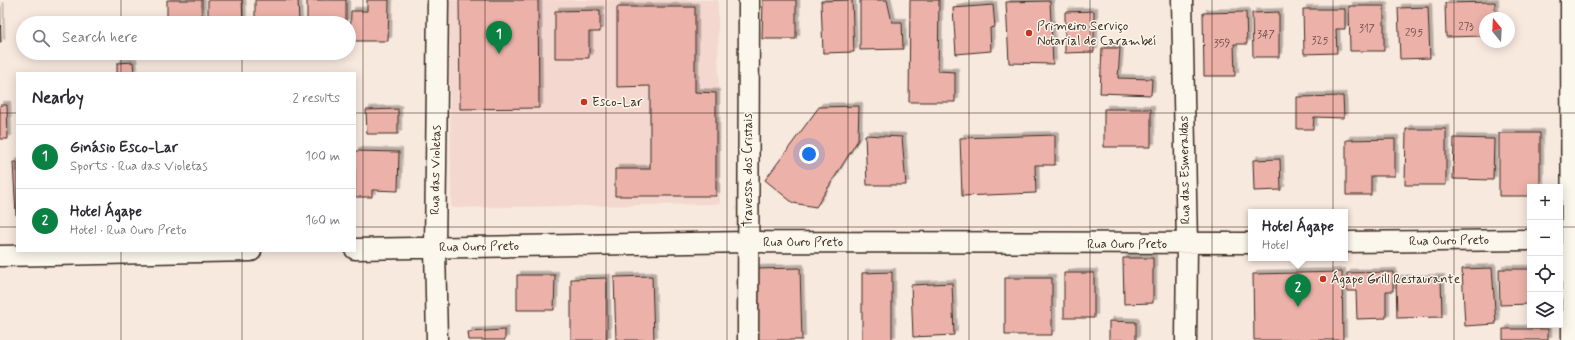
<!DOCTYPE html>
<meta charset="utf-8">
<style>
:root{--surface:#fff;--page:#f2f2f3;--text:#2b2b33;--muted:#7c7c81;--line:#e1e1e2;--accent:#0b8043}
body{margin:0;font-family:Mynerve,sans-serif;background:var(--page);color:var(--text)}
.controls{position:absolute;right:12px;bottom:12px;display:grid;overflow:hidden;border-radius:0px;box-shadow:0 2px 10px #0003}
.controls button{width:36px;height:36px;display:grid;place-items:center;padding:0;border:0;border-bottom:1px solid var(--line);background:var(--surface);color:var(--text);font:20px sans-serif}
.compass{position:absolute;left:1479px;top:12px;width:36px;height:36px;border-radius:50%;background:var(--surface);box-shadow:0 2px 10px #0003;rotate:342deg}
.you{position:absolute;left:809px;top:154px;width:14px;height:14px;margin:-10px;border:3px solid #fff;border-radius:50%;background:#1a73e8;box-shadow:0 0 0 6px #1a73e833}
.badge{display:grid;place-items:center;width:26px;height:26px;border-radius:50%;background:var(--accent);color:#fff;font-size:13px;font-weight:700}
.pin{position:absolute;translate:-50% -33px;filter:drop-shadow(0 1px 2px #0008)}
.pin::after{content:'';position:absolute;top:21px;width:14px;height:12px;background:inherit;clip-path:polygon(0 0,100% 0,50% 100%)}
.popup{position:absolute;left:1248px;top:209px;width:100px;height:52px;box-sizing:border-box;display:grid;place-content:center;border-radius:0px;background:var(--surface);filter:drop-shadow(0 1px 3px #0005);font-size:13px;white-space:nowrap;color:var(--muted)}
.popup b{font-size:15px;color:var(--text)}
.popup::after{content:'';position:absolute;left:50%;top:100%;margin-left:-8px;border:8px solid transparent;border-top-color:var(--surface)}
.list{margin:0;padding:0;list-style:none}
h2{display:flex;justify-content:space-between;align-items:center;height:52px;margin:0;padding:0 16px;font-size:17px}
h2 small{font-size:13px;font-weight:400;color:var(--muted)}
.list li{display:grid;grid-template-columns:26px 1fr auto;gap:12px;align-items:center;box-sizing:border-box;height:64px;padding:0 16px;border-top:1px solid var(--line)}
.list b{display:block;font-size:15px;white-space:nowrap}
.list p{margin:0;font-size:13px;white-space:nowrap;color:var(--muted)}
.list em{font-size:13px;font-style:normal;color:var(--muted)}
.icon{flex:none;width:22px;height:22px;fill:none;stroke:currentColor;stroke-width:2;stroke-linecap:round;stroke-linejoin:round}
.map{position:relative;flex:none;width:1575px;height:340px;overflow:hidden}
.search{position:absolute;background:var(--surface);box-shadow:0 2px 10px #0003;left:16px;top:16px;width:340px;height:44px;display:flex;align-items:center;gap:10px;box-sizing:border-box;padding:0 14px;border-radius:22px;color:var(--muted);font-size:15px}
.panel{position:absolute;background:var(--surface);box-shadow:0 2px 10px #0003;left:16px;top:72px;width:340px;height:180px;border-radius:0px}
.map>svg:first-child{display:block}
.built{fill:#f4d8cf}
.building{fill:#ecb1a9;stroke:#3b2a1e;filter:url(#shadow)}
.lines{fill:none;stroke-linecap:round;stroke-linejoin:round}
.street-casing{stroke:#3b2a1e;stroke-width:23}
.street{stroke:#fbf7ec;stroke-width:20}
.grid{fill:none;stroke:#3b2a1e;stroke-width:1;stroke-opacity:0.55}
.poi-dot{fill:#c8321e;stroke:#fbf7ec;stroke-width:1.5}
.labels{text-anchor:middle;dominant-baseline:central;stroke-width:3;stroke-linejoin:round;paint-order:stroke}
.number-label{font-size:11px;fill:#674c41}
.poi-label{font-size:13px;fill:#3b2a1e;stroke:#fbf7ec;text-anchor:start}
.street-label{font-size:13px;fill:#3b2a1e;stroke:#fbf7ec}
</style>
<div class="map">
<svg width="1575" height="340" viewBox="0 0 1575 340">
<defs>
<filter id="shadow"><feDropShadow dx="3.5" dy="-3.5" stdDeviation="0" flood-color="#0004"/></filter>
</defs>
<rect width="100%" height="100%" fill="#f8e9df"/>
<filter id="ink" filterUnits="userSpaceOnUse"><feTurbulence type="fractalNoise" baseFrequency=".025" numOctaves="2"/><feDisplacementMap in="SourceGraphic" scale="8" xChannelSelector="R" yChannelSelector="G"/><feConvolveMatrix kernelMatrix="1 2 1 2 8 2 1 2 1" color-interpolation-filters="sRGB"/></filter>
<g filter="url(#ink)">
<!-- built -->
<path class="built" d="M449,0H718L720,204L451,208Z"/>
<!-- building -->
<path class="building" d="M167,0H202V19H167Z
M208,0H242L243,23H208Z
M255,0H298L299,23H261V20H255Z
M307,0H346V23H307Z
M367,0H389L388,41H350L351,11H367Z
M459,0H538L539,108L460,109Z
M763,0H796V39H762Z
M852,0L854,52L823,53L821,1Z
M860,0H887L892,22H902L903,49L860,50Z
M910,0H939L938,71L955,72V102H909Z
M1050,1L1053,64L1009,63L1006,2Z
M1495,2V18H1485V36L1446,37L1445,3Z
M993,5L995,27L990,28L991,51L956,54L953,8Z
M0,6L1,42H0Z
M1349,6H1384V51H1350Z
M617,7H695V92L716,93V196H615V169H650V86L617,87Z
M1428,7L1430,58L1400,59L1398,8Z
M1303,9H1345V29H1336L1337,53L1304,54Z
M600,10V32H589V58H555V11Z
M1094,11V52L1065,53V12Z
M1246,12L1247,44H1234L1235,76H1204L1203,13Z
M1279,12V57H1253L1252,13Z
M1102,48H1120L1118,78L1152,79L1151,95L1100,93Z
M133,62L134,73H117V63Z
M1343,96L1344,118L1314,117L1313,129H1297V97Z
M0,105H7L8,139H0Z
M859,106L858,140L816,207L793,203L765,180L819,107Z
M398,109V134H367L366,110Z
M1104,109H1151V147H1104Z
M1406,129H1446V185H1405Z
M1499,133H1540V187H1530V196H1499Z
M865,135L902,137L906,185H867Z
M1055,135V165H1035L1036,193L962,196L960,138Z
M1454,138L1494,139L1493,180L1453,179Z
M1395,139V176H1371V195H1346V140Z
M355,151L399,152L398,191L372,190V197H355Z
M1280,159L1281,190L1254,191L1253,160Z
M13,162H17V215H16Z
M1123,258H1153V303L1124,304Z
M800,268L802,340H757L756,269Z
M1492,268L1496,324L1465,326L1462,269Z
M1499,269H1530V304L1500,305Z
M892,272V340H862V273Z
M1342,272L1343,340H1254L1253,274Z
M1393,272V291H1386V318L1357,319L1356,291H1347V273Z
M1064,273H1094V318H1064Z
M517,275H555L554,310H517Z
M652,276L654,340H616L614,277Z
M607,278V340H571V279Z
M1005,278H1052V335H1005Z
M1441,278L1442,317L1397,318L1396,279Z
M952,283L954,335L913,337L911,285Z
M1109,321L1136,322V340H1109Z
M1503,329H1548V340H1503Z
M505,330V340H469L468,332Z"/>
<g class="lines">
<!-- street casing -->
<g class="street-casing">
<path id="street" d="M1182,0L1187,244L1186,340
M1571,0L1572,340
M1345,242L1530,240
M355,249L748,242L1251,243
M0,256L251,251
M437,340L435,248L438,0
M748,340L749,0"/>
</g>
<!-- street -->
<use href="#street" class="street"/>
</g>
</g>
<!-- grid -->
<path class="grid" d="M121,0V23M242,0V23M363,0V340M485,0V340M606,0V340M727,0V340M848,0V340M969,0V340M1090,0V340M1212,0V340M1333,0V340M1454,0V340M121,53V73M242,53V73M0,113H17M355,113H1575M0,227H17M355,227H1530M1560,227H1575M121,251V340M242,251V340"/>
<!-- markers -->
<g class="poi-dot">
<circle cx="1029" cy="33" r="4"/>
<circle cx="584" cy="102" r="4"/>
<circle cx="1323" cy="279" r="4"/>
</g>
<g class="labels">
<!-- number labels -->
<g class="number-label">
<text x="1466" y="27">273</text>
<text x="1367" y="29">317</text>
<text x="1414" y="33">295</text>
<text x="1266" y="35">347</text>
<text x="1320" y="41">325</text>
<text x="1222" y="44">359</text>
</g>
<!-- poi labels -->
<g class="poi-label">
<text x="1037" y="26">Primeiro Serviço<tspan x="1037" dy="15">Notarial de Carambeí</tspan></text>
<text x="592" y="102">Esco-Lar</text>
<text x="1331" y="279">Ágape Grill Restaurante</text>
</g>
<!-- street labels -->
<g class="street-label">
<text transform="translate(436 170) rotate(-89)">Rua das Violetas</text>
<text transform="translate(748 170) rotate(-90)">Travessa dos Cristais</text>
<text transform="translate(1185 170) rotate(-91)">Rua das Esmeraldas</text>
<text transform="translate(1449 241) rotate(-1)">Rua Ouro Preto</text>
<text x="803" y="242">Rua Ouro Preto</text>
<text x="1127" y="244">Rua Ouro Preto</text>
<text transform="translate(479 247) rotate(-1)">Rua Ouro Preto</text>
</g>
</g>
</svg>
<div class="controls">
<button>+</button>
<button>−</button>
<button><svg class="icon" aria-label="locate" viewBox="0 0 24 24"><circle cx="12" cy="12" r="6"/><path d="M12 2v4M12 18v4M2 12h4M18 12h4"/></svg></button>
<button><svg class="icon" aria-label="layers" viewBox="0 0 24 24"><path d="M12 4l9 5-9 5-9-5zM3 14l9 5 9-5"/></svg></button>
</div>
<svg class="compass" viewBox="-18 -18 36 36"><path d="M0-13l5 13h-10z" fill="#e53935"/><path d="M0 13l5-13h-10z" fill="#7c7c81"/></svg>
<div class="you"></div>
<div class="pin badge" style="left:499px;top:54px">1</div>
<div class="pin badge" style="left:1298px;top:307px">2</div>
<div class="popup"><b>Hotel Ágape</b>Hotel</div>
<div class="search"><svg class="icon" aria-label="search" viewBox="0 0 24 24"><circle cx="10" cy="10" r="6"/><path d="M15 15l6 6"/></svg>Search here</div>
<section class="panel">
<h2>Nearby<small>2 results</small></h2>
<ul class="list">
<li><span class="badge">1</span><div><b>Ginásio Esco-Lar</b><p>Sports · Rua das Violetas</p></div><em>100 m</em></li>
<li><span class="badge">2</span><div><b>Hotel Ágape</b><p>Hotel · Rua Ouro Preto</p></div><em>160 m</em></li>
</ul>
</section>
</div>
